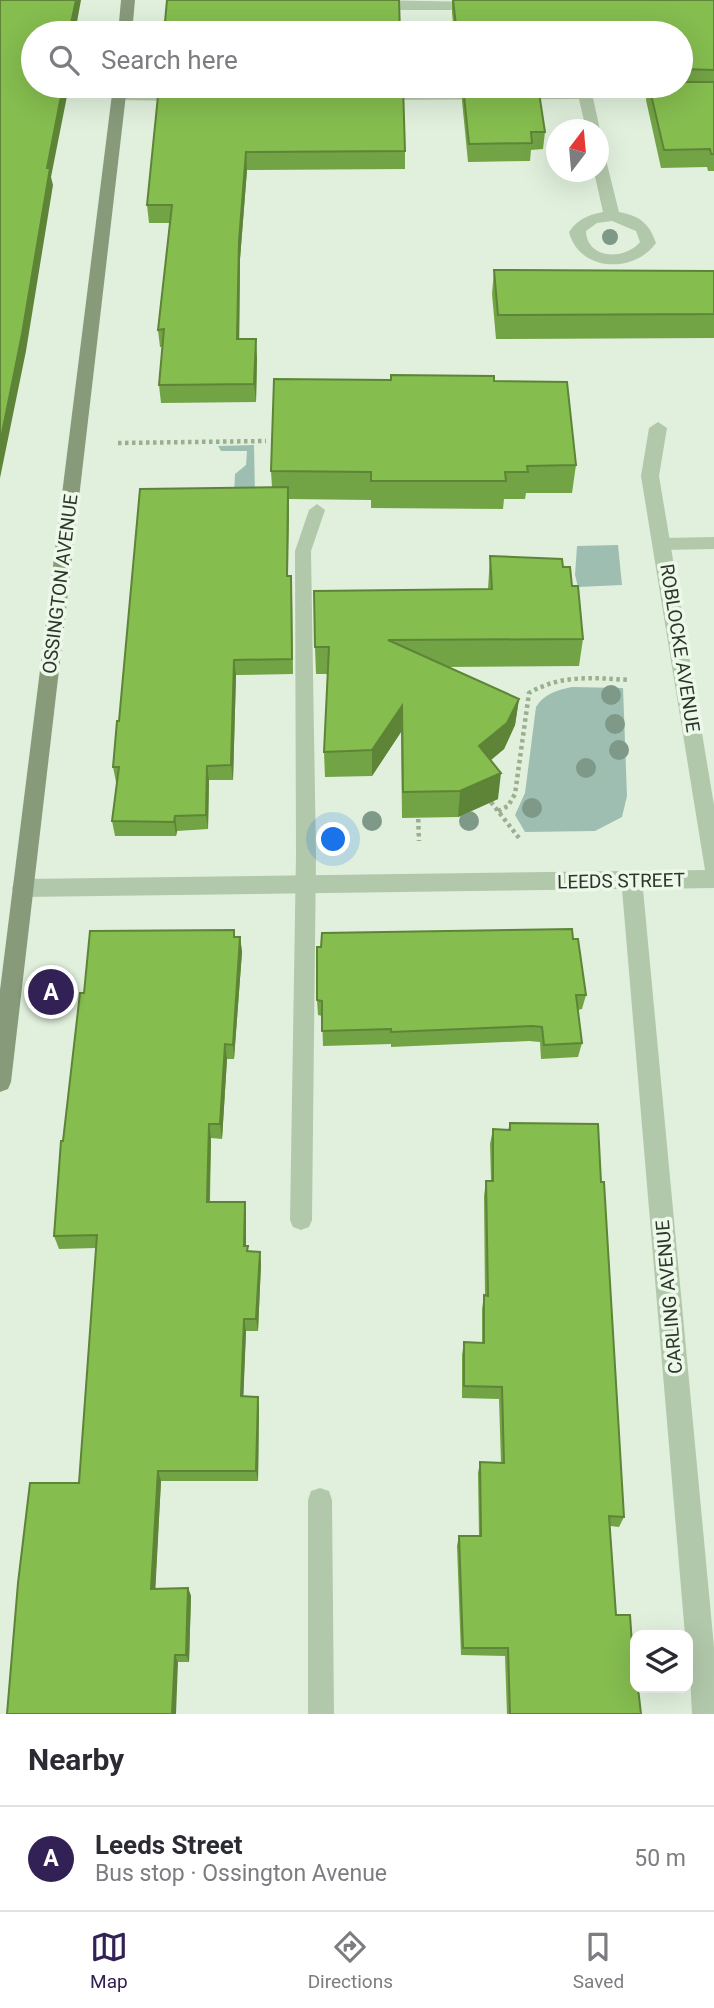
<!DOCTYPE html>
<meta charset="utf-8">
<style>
:root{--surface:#fff;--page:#f7f7f7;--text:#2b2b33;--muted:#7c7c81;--line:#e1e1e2;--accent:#322154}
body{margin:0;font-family:Roboto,sans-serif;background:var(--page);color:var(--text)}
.controls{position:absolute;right:21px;bottom:21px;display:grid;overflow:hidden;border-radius:14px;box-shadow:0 7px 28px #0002}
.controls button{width:63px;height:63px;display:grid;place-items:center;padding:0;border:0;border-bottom:2px solid var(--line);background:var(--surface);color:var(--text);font:35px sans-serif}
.compass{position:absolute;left:546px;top:119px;width:63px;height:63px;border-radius:50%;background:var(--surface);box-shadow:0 7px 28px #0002;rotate:16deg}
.you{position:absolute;left:334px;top:840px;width:24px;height:24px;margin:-18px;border:5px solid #fff;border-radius:50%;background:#1a73e8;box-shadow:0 0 0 10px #1a73e833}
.badge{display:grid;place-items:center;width:46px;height:46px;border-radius:50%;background:var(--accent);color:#fff;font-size:23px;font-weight:700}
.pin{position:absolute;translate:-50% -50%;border:4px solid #fff;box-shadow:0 2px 7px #0006}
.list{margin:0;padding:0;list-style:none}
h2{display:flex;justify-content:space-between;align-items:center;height:91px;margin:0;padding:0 28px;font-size:30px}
h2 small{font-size:23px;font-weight:400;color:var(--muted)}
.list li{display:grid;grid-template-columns:46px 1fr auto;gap:21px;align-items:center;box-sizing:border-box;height:105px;padding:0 28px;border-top:2px solid var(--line)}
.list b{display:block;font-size:26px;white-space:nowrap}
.list p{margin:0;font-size:23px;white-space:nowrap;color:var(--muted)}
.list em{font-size:23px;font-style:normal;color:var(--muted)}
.icon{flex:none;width:38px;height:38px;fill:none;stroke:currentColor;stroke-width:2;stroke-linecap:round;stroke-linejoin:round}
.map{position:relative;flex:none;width:714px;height:1714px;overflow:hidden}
.search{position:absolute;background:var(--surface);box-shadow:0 7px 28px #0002;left:21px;right:21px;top:21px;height:77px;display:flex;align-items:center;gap:18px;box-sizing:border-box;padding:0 24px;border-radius:38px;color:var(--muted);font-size:26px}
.sheet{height:196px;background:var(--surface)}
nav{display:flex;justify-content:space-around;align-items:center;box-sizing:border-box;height:98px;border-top:2px solid var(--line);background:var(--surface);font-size:19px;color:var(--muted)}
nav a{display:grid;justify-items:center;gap:4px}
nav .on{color:var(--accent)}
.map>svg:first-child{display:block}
.green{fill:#9ebeb2}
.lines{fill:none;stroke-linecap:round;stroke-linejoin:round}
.path{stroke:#9aae90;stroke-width:4.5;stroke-dasharray:3.5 3.5;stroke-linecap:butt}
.lane{fill:#b2c8aa;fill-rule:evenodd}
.street{fill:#b2c8aa;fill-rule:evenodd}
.secondary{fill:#879b7b;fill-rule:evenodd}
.tree{fill:#7f9989}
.wall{fill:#72a344}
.shaded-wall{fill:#5d8437}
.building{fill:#85bd4f;stroke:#5d8437;stroke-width:2}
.labels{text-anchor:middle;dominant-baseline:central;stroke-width:7;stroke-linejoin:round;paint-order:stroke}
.street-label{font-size:19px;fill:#2e3629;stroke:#ecf8e9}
</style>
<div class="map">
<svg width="714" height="1714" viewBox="0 0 714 1714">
<rect width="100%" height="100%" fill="#e1f0dd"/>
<!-- green -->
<path class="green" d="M254,445L255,496L234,494L235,474L246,465L247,451H221L218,446Z
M618,545L622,585L578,587L575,575L577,546Z
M572,687L623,688L627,796L622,817L595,831L525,832L515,815L525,793L536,707C544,694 557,690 572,687Z"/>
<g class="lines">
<!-- path -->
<path class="path" d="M118,443L266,441
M491,802L519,838
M498,811L508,806L515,794L529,693C561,674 594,678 630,680
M418,812L419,841"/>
<!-- lane -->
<path class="lane" d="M374,0L478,2L484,6L478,10H380L374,6Z
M317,504L325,510L311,551L316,854L312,1220L309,1227L301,1230L293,1227L290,1220L296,854L295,551L309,510Z
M714,537V549L663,550L655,544L663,538Z
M320,1488L329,1491L332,1500L334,1714H308V1500L311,1491Z"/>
<!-- street -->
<path class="street" d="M714,89V97L593,98L600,130L598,133V130H586L579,99L376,100L369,96L376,92Z
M119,93H186L193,97L186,101L114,100L112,97L114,94Z
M598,152L605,156L619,212C640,216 649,223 656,243C634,274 579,272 569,232C578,219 588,215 603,212L594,172H598ZM612,221L636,231L640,242C624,261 587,259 586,231L597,223Z
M658,422L667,428L659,476L714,805V888L643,889L714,1647V1714H692L688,1635H685L622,889L23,897L15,894L12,888L15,882L23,879L705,870L641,476L649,428Z"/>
<!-- secondary -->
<path class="secondary" d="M121,0H135L132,33H118Z
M113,86H127L11,1082L8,1089L0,1092V990Z"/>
</g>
<!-- trees -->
<g class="tree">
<circle cx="610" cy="237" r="8"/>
<circle cx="611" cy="695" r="10"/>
<circle cx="615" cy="724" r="10"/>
<circle cx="619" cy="750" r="10"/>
<circle cx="586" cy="768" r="10"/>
<circle cx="532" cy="808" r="10"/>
<circle cx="372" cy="821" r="10"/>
<circle cx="469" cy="821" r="10"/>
</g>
<!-- wall -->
<path class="wall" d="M452,0H714V171H708L707,167L661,168L646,100L648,87H643L642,86H681V33H454L452,13Z
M159,86L405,151V169L247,170L240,259L239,339L257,357L256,402L161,403L159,385L162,347H160L158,330L170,223H149L147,205Z
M460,86H538L545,132L543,149L531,150L530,161L468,162L462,101V88H460Z
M494,270L714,271V338L496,339L492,294Z
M494,381L576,465L572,493H526L525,499H504L503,509L371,508V500L289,499L288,576L292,592L293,674L236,675L233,780H209L208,829L177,831L176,836H115L112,821L117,782H116L113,767L119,721L272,487L271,471Z
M490,556L563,567L572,586L583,639L579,666L446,667L519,699L515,725L504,749L490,761L498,799L458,817L402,818L401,732L372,776L325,777L324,752L328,674H316L315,647L488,589Z
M234,930L235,937H240L242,952L234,1059H227L222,1139L211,1138L210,1202H245L246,1215V1246L248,1251L260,1252L261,1264L258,1331H246L243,1396L259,1408L258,1481H161L155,1588H188L191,1596L189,1662H178L79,1483L96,1248L59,1249L54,1236L63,1141L84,993Z
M573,939L586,995L582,1009L578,1010L582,1043L578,1057L541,1059L540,1042L529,1041L391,1047V1044L323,1046L322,1016L318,1015L317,1000Z
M510,1123L624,1517L619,1527L610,1526L616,1615L633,1659L641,1714H507L505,1656L461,1655L457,1546L459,1536H479L478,1473L480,1462L501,1463L499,1399L462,1398V1355L464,1342L482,1343V1309L484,1295L485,1296L484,1196L486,1181H491L490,1144L493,1129L508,1130Z"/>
<!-- shaded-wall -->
<path class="shaded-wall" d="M76,0H81L75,33H69Z
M63,86H69L51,177L53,185L26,351L0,478V443L47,168Z
M246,152L247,170L240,259L239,357L237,339L239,241Z
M256,339L257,357L256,402L254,384Z
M288,487L289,503L287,592V576Z
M234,660L236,675L233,780L231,765Z
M519,699L515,725L504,749L476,772L479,746Z
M402,706L401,732L372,776V750Z
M207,766L209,780L208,829L206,815Z
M501,773L498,799L458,817L460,791Z
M175,816L177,831L176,836L174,822Z
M240,937L242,952L234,1059L233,1045Z
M225,1044L227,1059L222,1139L220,1124Z
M209,1124L211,1138L209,1215L207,1202Z
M245,1202L246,1215V1259L244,1246Z
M260,1252L261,1264L258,1331L256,1319Z
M244,1319L246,1331L243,1407L241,1396Z
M258,1397L259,1408L258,1481L256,1471Z
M158,1471L161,1481L155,1597L151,1589Z
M188,1588L191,1596L189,1662L186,1655Z
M175,1655L178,1662L176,1714H172Z"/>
<!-- building -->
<path class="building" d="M0,0H76L69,33H33V86H63L47,168H50L22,334L0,443Z
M167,0H399L400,33H164Z
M453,0H714V70L681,69V33H457Z
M681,82H714V154H711L710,149L664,150L649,86H681Z
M159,86H403L405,151L246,152L239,241L237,339H256L254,384L159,385L164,329L158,330L172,205H147Z
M463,86H538L545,132H531L532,143L469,144Z
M494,270L714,271V314L498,315Z
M391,375L494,376V381L567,382L576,465L527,466L528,472H505L506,481H371V472L271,471L274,379L391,380Z
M288,487L287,576H291L292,659L234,660L231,765L207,766L206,815L175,816L174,822L112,821L119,767H113L117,721H119L140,489Z
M490,556L562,559L563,567H570L572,586H578L583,639L388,640L519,699L507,723L479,746L501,773L460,791L403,792L402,706L372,750L324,752L329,647H315L314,591L492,589Z
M572,929L573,939H578L586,995H576L582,1043L544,1045L542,1027L532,1026L391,1032V1029L322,1031V1001L317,1000V947H321L322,933Z
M234,930V937H240L233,1045L225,1044L220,1124H209L207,1202H245L244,1246H248L247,1251L260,1252L256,1319H244L241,1396L258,1397L256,1471H158L151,1589L188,1588L186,1655H175L172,1714H7L18,1583L30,1483H79L97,1235L54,1236L61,1141H63L80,993H84L90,931Z
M510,1123L598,1124L601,1182H604L624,1517L609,1516L616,1615H630L633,1659H635V1688H638L641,1714H510L508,1648H463L459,1536H481L480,1462L504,1463L502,1387L464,1386V1342L484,1343V1295L488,1296L486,1181H493V1129L510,1130Z"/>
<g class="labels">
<!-- street labels -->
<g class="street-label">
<text transform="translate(60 584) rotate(-83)">OSSINGTON AVENUE</text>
<text transform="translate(680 648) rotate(81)">ROBLOCKE AVENUE</text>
<text transform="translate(621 881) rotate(-1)">LEEDS STREET</text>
<text transform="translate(669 1297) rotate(-95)">CARLING AVENUE</text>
</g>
</g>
</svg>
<div class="controls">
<button><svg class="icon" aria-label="layers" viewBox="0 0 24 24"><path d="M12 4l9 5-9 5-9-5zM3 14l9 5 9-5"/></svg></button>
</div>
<svg class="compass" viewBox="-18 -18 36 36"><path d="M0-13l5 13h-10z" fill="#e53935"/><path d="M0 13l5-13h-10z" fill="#7c7c81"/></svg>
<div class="you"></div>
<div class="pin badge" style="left:51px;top:992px">A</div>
<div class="search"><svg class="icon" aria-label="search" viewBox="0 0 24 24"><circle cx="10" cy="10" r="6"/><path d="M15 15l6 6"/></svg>Search here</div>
</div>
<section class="sheet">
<h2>Nearby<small></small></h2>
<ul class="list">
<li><span class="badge">A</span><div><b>Leeds Street</b><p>Bus stop · Ossington Avenue</p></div><em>50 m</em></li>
</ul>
</section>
<nav>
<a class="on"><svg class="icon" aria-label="map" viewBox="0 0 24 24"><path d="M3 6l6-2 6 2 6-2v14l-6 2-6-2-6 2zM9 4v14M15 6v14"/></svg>Map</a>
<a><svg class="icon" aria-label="directions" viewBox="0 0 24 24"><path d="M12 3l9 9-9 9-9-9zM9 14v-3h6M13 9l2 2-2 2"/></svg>Directions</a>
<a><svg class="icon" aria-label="saved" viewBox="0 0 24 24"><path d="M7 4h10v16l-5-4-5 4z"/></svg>Saved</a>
</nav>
